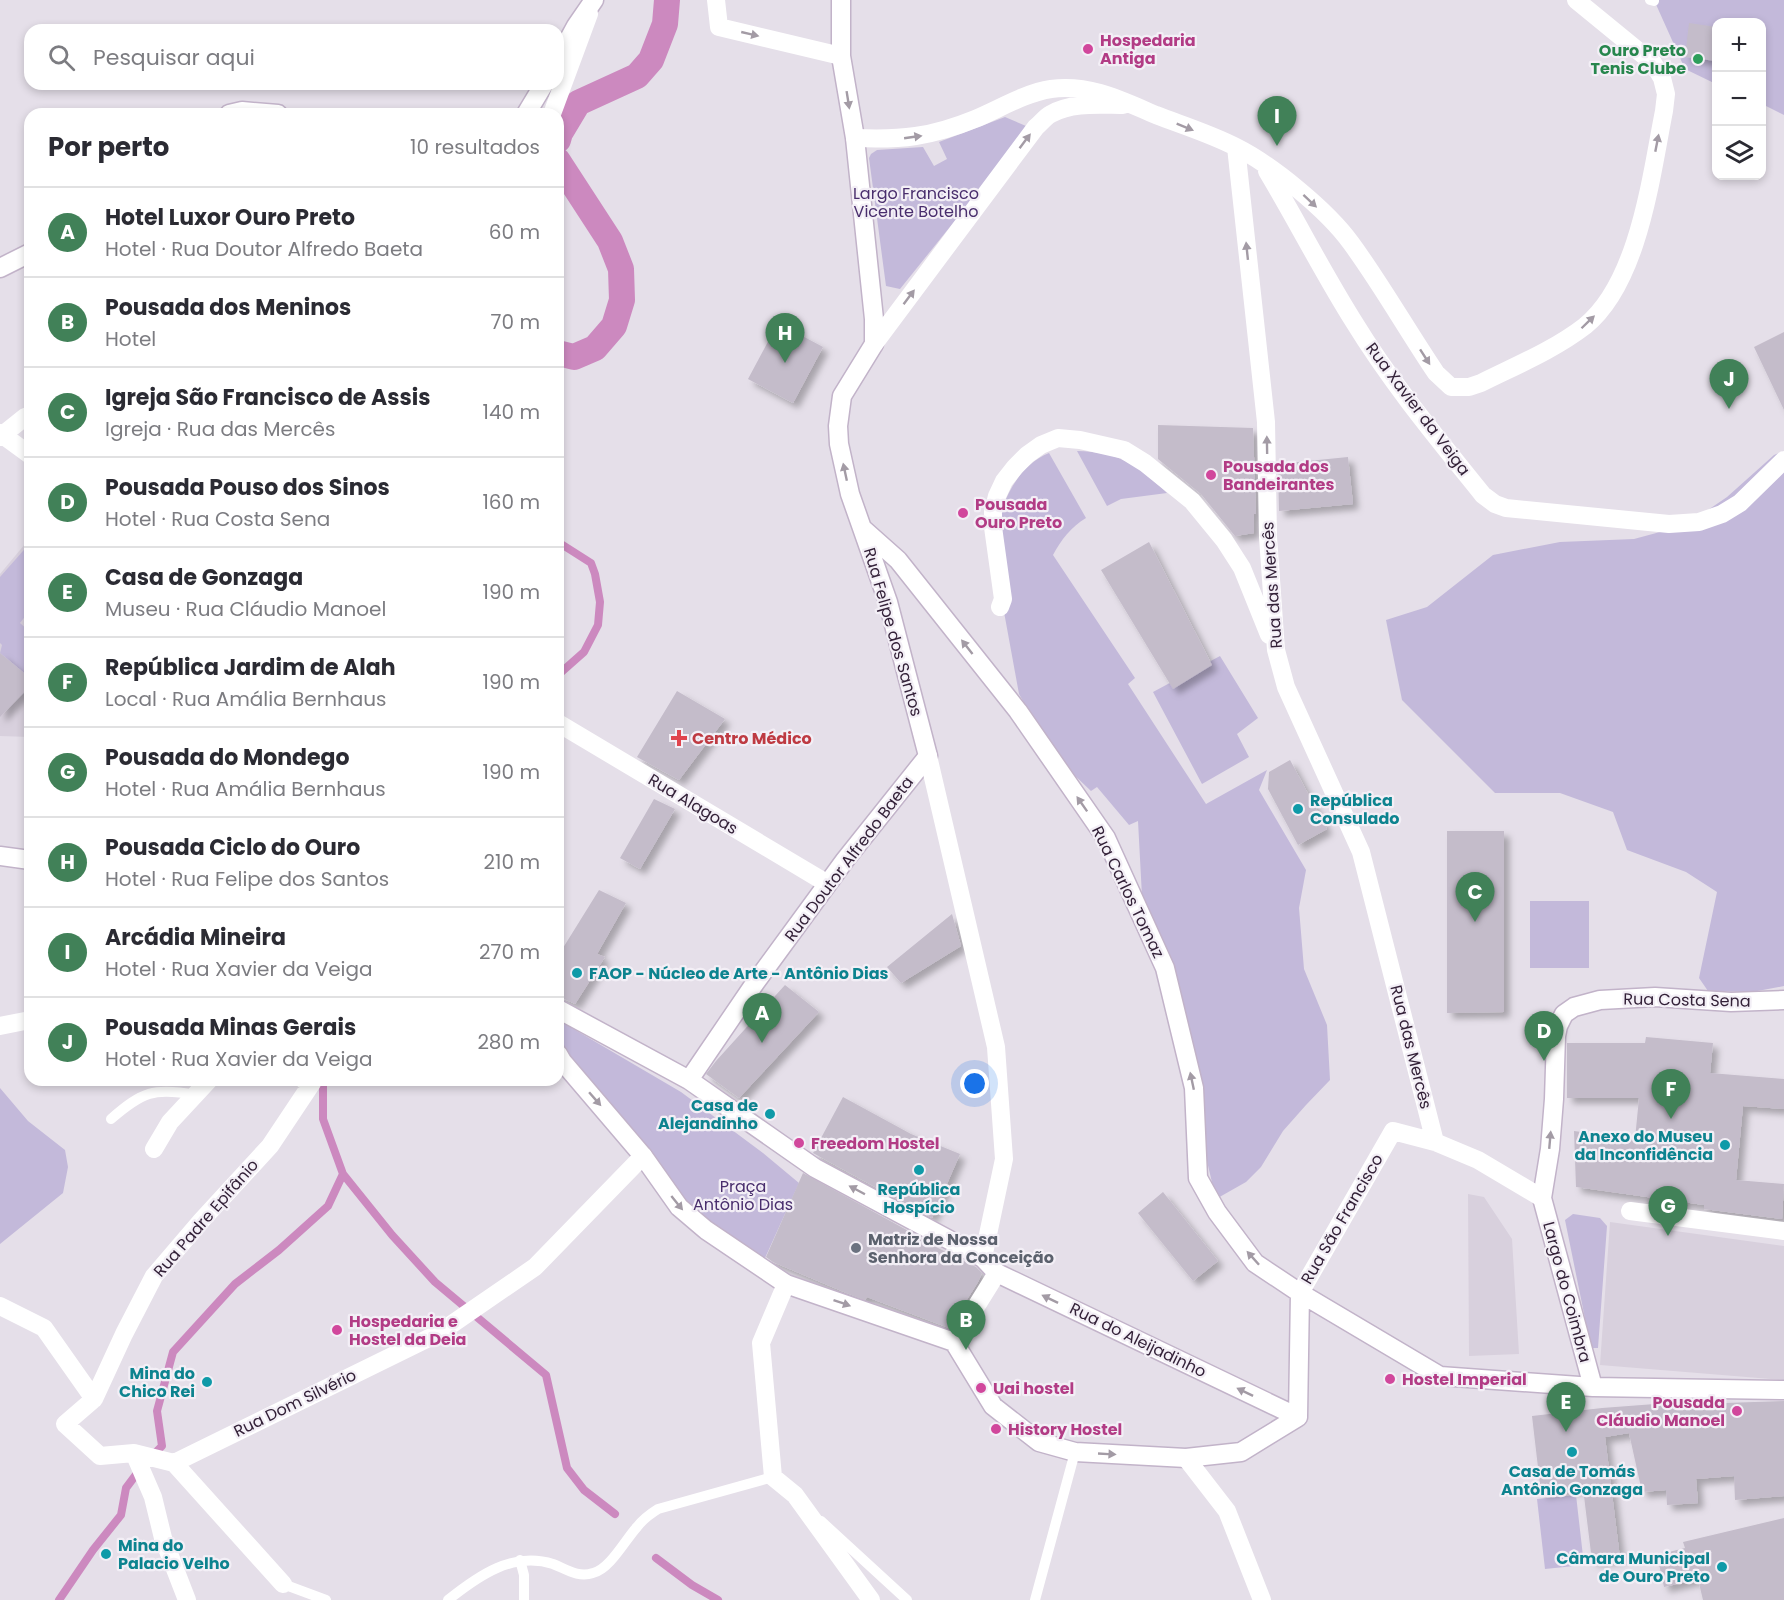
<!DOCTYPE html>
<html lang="pt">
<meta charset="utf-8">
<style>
:root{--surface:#fff;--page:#f2f2f3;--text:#2b2b33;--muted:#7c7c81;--line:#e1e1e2;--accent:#418158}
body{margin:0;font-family:Poppins,sans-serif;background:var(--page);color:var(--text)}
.controls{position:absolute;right:18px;top:18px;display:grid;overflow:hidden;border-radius:12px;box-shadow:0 3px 9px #0003}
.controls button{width:54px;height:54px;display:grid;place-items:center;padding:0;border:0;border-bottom:2px solid var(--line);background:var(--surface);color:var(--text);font:30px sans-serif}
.you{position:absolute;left:975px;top:1084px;width:21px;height:21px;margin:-15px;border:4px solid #fff;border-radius:50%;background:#1a73e8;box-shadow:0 0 0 9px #1a73e833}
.badge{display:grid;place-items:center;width:39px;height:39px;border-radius:50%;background:var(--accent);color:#fff;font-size:20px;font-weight:700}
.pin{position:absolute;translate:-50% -50px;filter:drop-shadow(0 2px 3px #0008)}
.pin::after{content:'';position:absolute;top:32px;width:21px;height:18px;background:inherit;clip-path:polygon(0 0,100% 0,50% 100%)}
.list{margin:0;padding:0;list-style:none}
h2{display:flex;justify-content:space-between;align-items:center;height:78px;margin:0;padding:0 24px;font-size:26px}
h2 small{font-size:20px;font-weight:400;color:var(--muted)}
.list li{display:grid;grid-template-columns:39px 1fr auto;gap:18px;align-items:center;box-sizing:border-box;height:90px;padding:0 24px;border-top:2px solid var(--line)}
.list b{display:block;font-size:22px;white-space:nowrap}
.list p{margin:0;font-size:20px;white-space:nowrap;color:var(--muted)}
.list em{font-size:20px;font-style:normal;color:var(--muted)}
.icon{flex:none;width:33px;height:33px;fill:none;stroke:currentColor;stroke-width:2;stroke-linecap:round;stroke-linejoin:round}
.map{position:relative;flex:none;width:1784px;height:1600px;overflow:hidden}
.search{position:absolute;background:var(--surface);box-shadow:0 3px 9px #0003;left:24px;top:24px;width:540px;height:66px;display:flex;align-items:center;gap:15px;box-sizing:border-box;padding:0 21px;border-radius:18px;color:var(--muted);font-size:22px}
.panel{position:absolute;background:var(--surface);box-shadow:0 3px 9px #0003;left:24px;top:108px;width:540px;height:978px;border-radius:18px}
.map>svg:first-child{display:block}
.built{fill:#d8d0dd}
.green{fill:#c3b9da}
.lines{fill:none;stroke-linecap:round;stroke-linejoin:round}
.stream{stroke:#cc89bf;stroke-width:8}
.canal{stroke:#cc89bf;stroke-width:26}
.building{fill:#c4bcca;filter:url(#shadow)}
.secondary-casing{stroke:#c2b3c9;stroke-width:21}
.lane{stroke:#fff;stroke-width:10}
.street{stroke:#fff;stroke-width:18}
.secondary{stroke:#fff;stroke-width:18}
.oneway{fill:#a39ba5}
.hotel-dot{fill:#d1479c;stroke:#f3eff6;stroke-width:2}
.leisure-dot{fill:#2e9e5b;stroke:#f3eff6;stroke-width:2}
.health-dot{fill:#e0444e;stroke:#f3eff6;stroke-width:2}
.culture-dot{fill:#0f9aa8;stroke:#f3eff6;stroke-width:2}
.worship-dot{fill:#6b7280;stroke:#f3eff6;stroke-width:2}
.labels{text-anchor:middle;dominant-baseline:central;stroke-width:4.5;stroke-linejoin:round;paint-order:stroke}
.hotel-label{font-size:16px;font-weight:bold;fill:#b23c85;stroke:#f3eff6;text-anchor:start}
.leisure-label{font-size:16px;font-weight:bold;fill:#27864d;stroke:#f3eff6;text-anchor:end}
.park-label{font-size:16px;fill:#492e6d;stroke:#f3eff6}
.street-label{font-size:16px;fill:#332138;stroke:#f3eff6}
.health-label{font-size:16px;font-weight:bold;fill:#be3a42;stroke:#f3eff6;text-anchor:start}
.culture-label{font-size:16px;font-weight:bold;fill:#0d838f;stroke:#f3eff6;text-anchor:end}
.worship-label{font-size:16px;font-weight:bold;fill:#5b616d;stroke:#f3eff6;text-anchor:start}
</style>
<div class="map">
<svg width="1784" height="1600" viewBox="0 0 1784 1600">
<defs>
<filter id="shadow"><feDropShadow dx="5.5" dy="5.5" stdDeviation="3" flood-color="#0004"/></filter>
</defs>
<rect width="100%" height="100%" fill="#e5dfe9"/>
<!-- built -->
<path class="built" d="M30,538V737L0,736V574Z
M1468,1194L1484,1197L1512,1239L1519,1354L1469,1356Z
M1610,1222L1784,1246V1380L1600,1365Z"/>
<!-- green -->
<path class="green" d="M1654,0H1784V115L1762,104V22H1716V84L1685,69Z
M1005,117L1026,126L986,182L900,289L886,286L869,158L871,154L877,150L923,147L934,166L947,159L939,142Z
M1077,451C1119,452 1137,464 1167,493L1121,499L1107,506Z
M1784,451V986L1752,992L1708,991L1699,978L1717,892L1686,872L1627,850L1613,812L1560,793H1495L1402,700L1386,620L1427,607L1493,555L1560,542L1634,539L1686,525L1727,497L1774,455Z
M1049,453L1086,518C1071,527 1061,540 1053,555L1135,678L1128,684L1206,804L1267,770L1259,790L1306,870L1299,908L1304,969L1327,1025L1330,1080L1306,1105L1283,1131L1261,1167L1246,1182L1216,1199L1182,1057L1143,915L1138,821L1129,825L1097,787L1091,791L1068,769L1040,731L1019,694L1004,612L999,519C1006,492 1022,464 1049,453Z
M30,543V610L20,623L30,632V678L0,653L2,645L0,643V577Z
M1220,656L1258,718L1237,734L1249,757L1202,784L1153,692Z
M1530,901H1589V968H1530Z
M558,1021H562L577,1031L681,1092L763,1153L799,1183L765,1258L717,1233L651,1164L558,1054Z
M0,1088L28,1121L65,1150L68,1167L63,1193L0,1244Z
M1573,1214L1600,1218L1607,1226L1598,1348H1591L1565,1220Z
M1576,1495L1584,1565L1545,1569L1537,1499Z"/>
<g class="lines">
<!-- stream -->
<path class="stream" d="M558,542L591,563L595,574L600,602L598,625L584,652L558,675
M323,1080V1119L343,1174L392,1235L435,1282L546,1375L567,1468L584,1490L615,1514
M151,1457L162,1446L157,1411L173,1352L235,1284L279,1250L328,1206L343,1174
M656,1558L692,1585L718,1600
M59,1600L93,1550L121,1515L126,1488L141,1468"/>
<!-- canal -->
<path class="canal" d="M558,140L560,133L578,103L637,76L651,60L665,24L667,0
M558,161L610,241L621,269L622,300L614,326L595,348L574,357L558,353"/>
</g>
<!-- building -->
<path class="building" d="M1689,23L1716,27V61L1685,57Z
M778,323L823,347L793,403L748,379Z
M1784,332V410L1754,347Z
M1158,425L1253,428L1256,514H1254V533L1235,536L1201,494L1158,459Z
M1348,457L1353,504L1279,511L1278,464Z
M1149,542L1212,665L1173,689L1101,570Z
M0,653L30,678V686L0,717Z
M677,691L725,719L679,780L637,757Z
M1290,760L1327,829L1298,845L1268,789L1269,772Z
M654,799L675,809L640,869L620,858Z
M1447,831H1504V1012L1447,1013Z
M599,890L626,903L597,954L605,957L575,1004L558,996V956Z
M952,914L961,946L901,983L887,967Z
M785,985L819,1012L739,1098L706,1074L716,1061Z
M1646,1037L1713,1043L1710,1073L1784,1079V1109L1743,1106L1736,1180L1784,1184L1782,1219L1704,1209V1205L1576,1187L1574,1131L1635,1139L1639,1098H1567V1043H1645Z
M843,1097L911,1134L960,1154L932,1218L813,1153Z
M803,1173L923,1239L922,1240L976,1267L982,1273L978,1282L949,1328L867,1297L865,1300L844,1292L773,1262L766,1257Z
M1163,1192L1218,1261L1193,1281L1138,1213Z
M1708,1400H1725V1403L1784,1401V1496L1735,1500L1734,1476L1696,1479L1698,1503L1667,1505L1666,1490L1642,1492L1629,1433L1605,1437L1620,1558L1592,1561L1583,1488L1541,1493L1532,1416L1602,1408Z
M1784,1518V1600H1703L1698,1579L1664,1587L1657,1555L1685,1548L1683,1542Z"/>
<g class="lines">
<!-- secondary casing -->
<g class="secondary-casing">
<path id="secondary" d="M558,59L576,26L594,0
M229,114L242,111L278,114
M526,114L544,84
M0,268L30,253
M862,528L898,560L1018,711L1106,838L1165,968L1194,1088L1198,1178L1217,1212L1255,1263L1300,1293L1440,1376L1593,1387L1784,1390
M0,856L30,860
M558,1009L689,1080L815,1168L983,1258L997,1273L1298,1417
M558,1054L562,1061L643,1156L679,1207L706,1230L786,1284L954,1342L993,1406L1039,1442L1075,1452L1186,1458L1241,1452L1298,1417
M689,1080L755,983L845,860L928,756L888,602L850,494L839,444L838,426L842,396L874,344V319L855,138L841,56V0
M1593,1387L1542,1198L1550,1149L1554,1099L1556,1036L1558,1026L1564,1014L1574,1007L1600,1000L1655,997L1731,1002L1784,1000
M1298,1417L1300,1293"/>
</g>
<!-- lane -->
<path class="lane" d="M1650,0L1654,1
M111,1119C142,1092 154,1087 195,1095
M821,1521L907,1600
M520,1560L524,1575V1600
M283,1584L326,1600
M448,1600C478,1576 513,1551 553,1564C566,1569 578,1578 593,1573C610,1569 625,1540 637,1527C643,1519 650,1514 658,1509L773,1477
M1035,1600L1075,1452"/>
<!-- street -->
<path class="street" d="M716,0L719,27L841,56
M552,114L589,14
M855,138C901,140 931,137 975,119C999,109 1025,93 1051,89C1090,84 1121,100 1156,115C1182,125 1211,134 1236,147C1272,165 1327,210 1351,243C1381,284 1407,330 1436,373L1451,387H1469L1481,383C1515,366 1554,350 1585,326C1639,282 1651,176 1664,111L1666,94L1662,78L1653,63L1576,0
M1236,147L1266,422L1268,537L1276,650L1286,687L1361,852L1435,1142
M1267,171C1297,221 1323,273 1354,322C1392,384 1438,439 1483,495L1495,504L1506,508L1669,524L1699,522L1722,514L1740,503L1784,460
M874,344L1036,127C1041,123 1045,117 1051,114C1072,102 1100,105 1123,105
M0,433L30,455
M0,437L25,417L30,415
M1000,607L1003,599L993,527V512L997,496L1004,481L1015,467L1027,455L1041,445L1058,438L1080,440L1124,450L1145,463L1192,501L1224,540L1242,568L1269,635
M558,723L828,884
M928,756L996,1047L1004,1159L983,1258
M0,1026L30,1020
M154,1149L170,1122L209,1080
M1630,1211L1784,1231
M786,1284L761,1343L773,1477L795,1495L871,1600
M1300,1293L1393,1131L1435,1142L1478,1160L1542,1198
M0,1306L44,1328L94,1399L65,1424L100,1456L134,1453L174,1463L439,1333L535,1267L643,1156
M954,1342L997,1273
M94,1399L124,1334L154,1276L201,1221L270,1146L312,1083L304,1080
M134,1453L153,1497L163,1538L187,1600
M1186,1458L1227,1511L1262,1600
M174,1463L283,1584"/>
<!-- secondary -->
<use href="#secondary" class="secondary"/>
</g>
<!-- one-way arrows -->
<defs><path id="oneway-solid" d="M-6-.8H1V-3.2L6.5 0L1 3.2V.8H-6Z" transform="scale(1.5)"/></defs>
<g class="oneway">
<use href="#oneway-solid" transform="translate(750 34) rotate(13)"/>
<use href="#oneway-solid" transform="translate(848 100) rotate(81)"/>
<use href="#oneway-solid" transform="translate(1185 127) rotate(22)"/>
<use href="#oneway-solid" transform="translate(913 137) rotate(-8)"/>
<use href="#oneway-solid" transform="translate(1025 141) rotate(-53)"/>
<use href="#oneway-solid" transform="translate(1657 143) rotate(-79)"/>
<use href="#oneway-solid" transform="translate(1310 201) rotate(43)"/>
<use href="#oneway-solid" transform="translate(1247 251) rotate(-96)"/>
<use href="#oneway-solid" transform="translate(909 297) rotate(-53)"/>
<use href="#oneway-solid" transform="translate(1588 322) rotate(-44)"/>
<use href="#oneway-solid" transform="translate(1425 357) rotate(57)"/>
<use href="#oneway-solid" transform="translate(1267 445) rotate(-91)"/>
<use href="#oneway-solid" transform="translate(845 472) rotate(-102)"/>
<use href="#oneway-solid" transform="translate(967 647) rotate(-128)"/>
<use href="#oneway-solid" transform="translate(1082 804) rotate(-125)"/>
<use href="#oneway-solid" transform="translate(1192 1081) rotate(-102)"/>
<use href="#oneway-solid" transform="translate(595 1099) rotate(49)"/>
<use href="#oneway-solid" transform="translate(1550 1140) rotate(-85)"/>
<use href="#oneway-solid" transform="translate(857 1190) rotate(-152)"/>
<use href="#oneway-solid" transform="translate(677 1203) rotate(51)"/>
<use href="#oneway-solid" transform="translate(1253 1258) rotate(-132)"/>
<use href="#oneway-solid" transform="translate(1050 1299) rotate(-154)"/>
<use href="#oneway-solid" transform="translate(842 1303) rotate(19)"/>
<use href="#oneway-solid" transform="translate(1245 1392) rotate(-154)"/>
<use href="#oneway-solid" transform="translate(1107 1454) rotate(3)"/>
</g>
<!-- markers -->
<g class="hotel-dot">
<circle cx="1088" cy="49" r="6"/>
<circle cx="1211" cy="475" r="6"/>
<circle cx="963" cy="513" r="6"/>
<circle cx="799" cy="1143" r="6"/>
<circle cx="337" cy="1330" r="6"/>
<circle cx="1390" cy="1379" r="6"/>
<circle cx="981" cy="1388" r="6"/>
<circle cx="1737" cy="1411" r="6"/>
<circle cx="996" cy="1429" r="6"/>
</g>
<circle class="leisure-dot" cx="1698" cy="59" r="6"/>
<path class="health-dot" d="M676 729h6v6h6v6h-6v6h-6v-6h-6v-6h6z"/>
<g class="culture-dot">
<circle cx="1298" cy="809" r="6"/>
<circle cx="577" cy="973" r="6"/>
<circle cx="770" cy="1114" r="6"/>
<circle cx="1725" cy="1145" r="6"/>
<circle cx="919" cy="1170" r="6"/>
<circle cx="207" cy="1382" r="6"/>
<circle cx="1572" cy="1452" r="6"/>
<circle cx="106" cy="1554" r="6"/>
<circle cx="1722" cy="1567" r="6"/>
</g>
<circle class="worship-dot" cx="856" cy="1248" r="6"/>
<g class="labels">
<!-- hotel labels -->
<g class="hotel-label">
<text x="1100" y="40">Hospedaria<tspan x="1100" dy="18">Antiga</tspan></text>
<text x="1223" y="466">Pousada dos<tspan x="1223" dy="18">Bandeirantes</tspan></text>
<text x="975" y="504">Pousada<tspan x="975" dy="18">Ouro Preto</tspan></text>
<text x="811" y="1143">Freedom Hostel</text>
<text x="349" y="1321">Hospedaria e<tspan x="349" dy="18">Hostel da Deia</tspan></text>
<text x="1402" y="1379">Hostel Imperial</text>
<text x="993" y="1388">Uai hostel</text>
<text x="1725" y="1402" text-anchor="end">Pousada<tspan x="1725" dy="18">Cláudio Manoel</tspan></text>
<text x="1008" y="1429">History Hostel</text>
</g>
<!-- leisure labels -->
<g class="leisure-label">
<text x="1686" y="50">Ouro Preto<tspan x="1686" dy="18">Tenis Clube</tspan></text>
</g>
<!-- park labels -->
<g class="park-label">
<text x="916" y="193">Largo Francisco<tspan x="916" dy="18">Vicente Botelho</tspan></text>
<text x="743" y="1186">Praça<tspan x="743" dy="18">Antônio Dias</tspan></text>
</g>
<!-- street labels -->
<g class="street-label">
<text transform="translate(1418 409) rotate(53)">Rua Xavier da Veiga</text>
<text transform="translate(1272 585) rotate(-94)">Rua das Mercês</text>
<text transform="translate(893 632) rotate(74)">Rua Felipe dos Santos</text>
<text transform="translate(693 804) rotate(31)">Rua Alagoas</text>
<text transform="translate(849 859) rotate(-53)">Rua Doutor Alfredo Baeta</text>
<text transform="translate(1128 892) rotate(64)">Rua Carlos Tomaz</text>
<text transform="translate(1687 1000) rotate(1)">Rua Costa Sena</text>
<text transform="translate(1411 1047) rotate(76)">Rua das Mercês</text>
<text transform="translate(206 1218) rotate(-49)">Rua Padre Epifânio</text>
<text transform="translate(1342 1219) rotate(-60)">Rua São Francisco</text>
<text transform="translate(1567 1292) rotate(75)">Largo do Coimbra</text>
<text transform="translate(1138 1340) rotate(26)">Rua do Aleijadinho</text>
<text transform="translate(295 1403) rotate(-26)">Rua Dom Silvério</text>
</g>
<!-- health labels -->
<g class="health-label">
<text x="692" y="738">Centro Médico</text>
</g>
<!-- culture labels -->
<g class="culture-label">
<text x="1310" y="800" text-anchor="start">República<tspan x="1310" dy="18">Consulado</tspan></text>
<text x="589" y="973" text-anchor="start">FAOP - Núcleo de Arte - Antônio Dias</text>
<text x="758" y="1105">Casa de<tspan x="758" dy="18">Alejandinho</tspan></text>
<text x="1713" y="1136">Anexo do Museu<tspan x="1713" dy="18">da Inconfidência</tspan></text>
<text x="919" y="1189" text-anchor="middle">República<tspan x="919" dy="18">Hospício</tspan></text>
<text x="195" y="1373">Mina do<tspan x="195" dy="18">Chico Rei</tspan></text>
<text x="1572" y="1471" text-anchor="middle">Casa de Tomás<tspan x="1572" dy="18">Antônio Gonzaga</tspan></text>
<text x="118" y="1545" text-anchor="start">Mina do<tspan x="118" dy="18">Palacio Velho</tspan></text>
<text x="1710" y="1558">Câmara Municipal<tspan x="1710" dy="18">de Ouro Preto</tspan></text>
</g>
<!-- worship labels -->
<g class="worship-label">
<text x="868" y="1239">Matriz de Nossa<tspan x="868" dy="18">Senhora da Conceição</tspan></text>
</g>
</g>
</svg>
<div class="controls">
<button>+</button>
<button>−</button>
<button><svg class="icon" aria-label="layers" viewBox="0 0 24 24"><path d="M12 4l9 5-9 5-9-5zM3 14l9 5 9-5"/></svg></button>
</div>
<div class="you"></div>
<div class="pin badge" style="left:762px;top:1043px">A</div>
<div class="pin badge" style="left:966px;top:1350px">B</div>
<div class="pin badge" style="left:1475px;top:922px">C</div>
<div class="pin badge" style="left:1544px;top:1061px">D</div>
<div class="pin badge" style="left:1566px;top:1432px">E</div>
<div class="pin badge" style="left:1671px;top:1119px">F</div>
<div class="pin badge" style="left:1668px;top:1236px">G</div>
<div class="pin badge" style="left:785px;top:363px">H</div>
<div class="pin badge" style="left:1277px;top:146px">I</div>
<div class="pin badge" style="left:1729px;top:409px">J</div>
<div class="search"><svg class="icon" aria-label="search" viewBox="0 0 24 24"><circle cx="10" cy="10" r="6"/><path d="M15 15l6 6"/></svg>Pesquisar aqui</div>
<section class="panel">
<h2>Por perto<small>10 resultados</small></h2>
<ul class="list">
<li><span class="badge">A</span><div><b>Hotel Luxor Ouro Preto</b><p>Hotel · Rua Doutor Alfredo Baeta</p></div><em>60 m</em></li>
<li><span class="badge">B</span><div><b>Pousada dos Meninos</b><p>Hotel</p></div><em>70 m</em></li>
<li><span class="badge">C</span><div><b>Igreja São Francisco de Assis</b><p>Igreja · Rua das Mercês</p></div><em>140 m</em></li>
<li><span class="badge">D</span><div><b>Pousada Pouso dos Sinos</b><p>Hotel · Rua Costa Sena</p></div><em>160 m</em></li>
<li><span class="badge">E</span><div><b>Casa de Gonzaga</b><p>Museu · Rua Cláudio Manoel</p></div><em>190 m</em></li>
<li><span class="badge">F</span><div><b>República Jardim de Alah</b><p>Local · Rua Amália Bernhaus</p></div><em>190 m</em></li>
<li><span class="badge">G</span><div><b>Pousada do Mondego</b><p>Hotel · Rua Amália Bernhaus</p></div><em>190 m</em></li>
<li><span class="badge">H</span><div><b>Pousada Ciclo do Ouro</b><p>Hotel · Rua Felipe dos Santos</p></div><em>210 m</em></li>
<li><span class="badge">I</span><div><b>Arcádia Mineira</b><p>Hotel · Rua Xavier da Veiga</p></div><em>270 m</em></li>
<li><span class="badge">J</span><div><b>Pousada Minas Gerais</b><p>Hotel · Rua Xavier da Veiga</p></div><em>280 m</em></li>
</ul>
</section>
</div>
